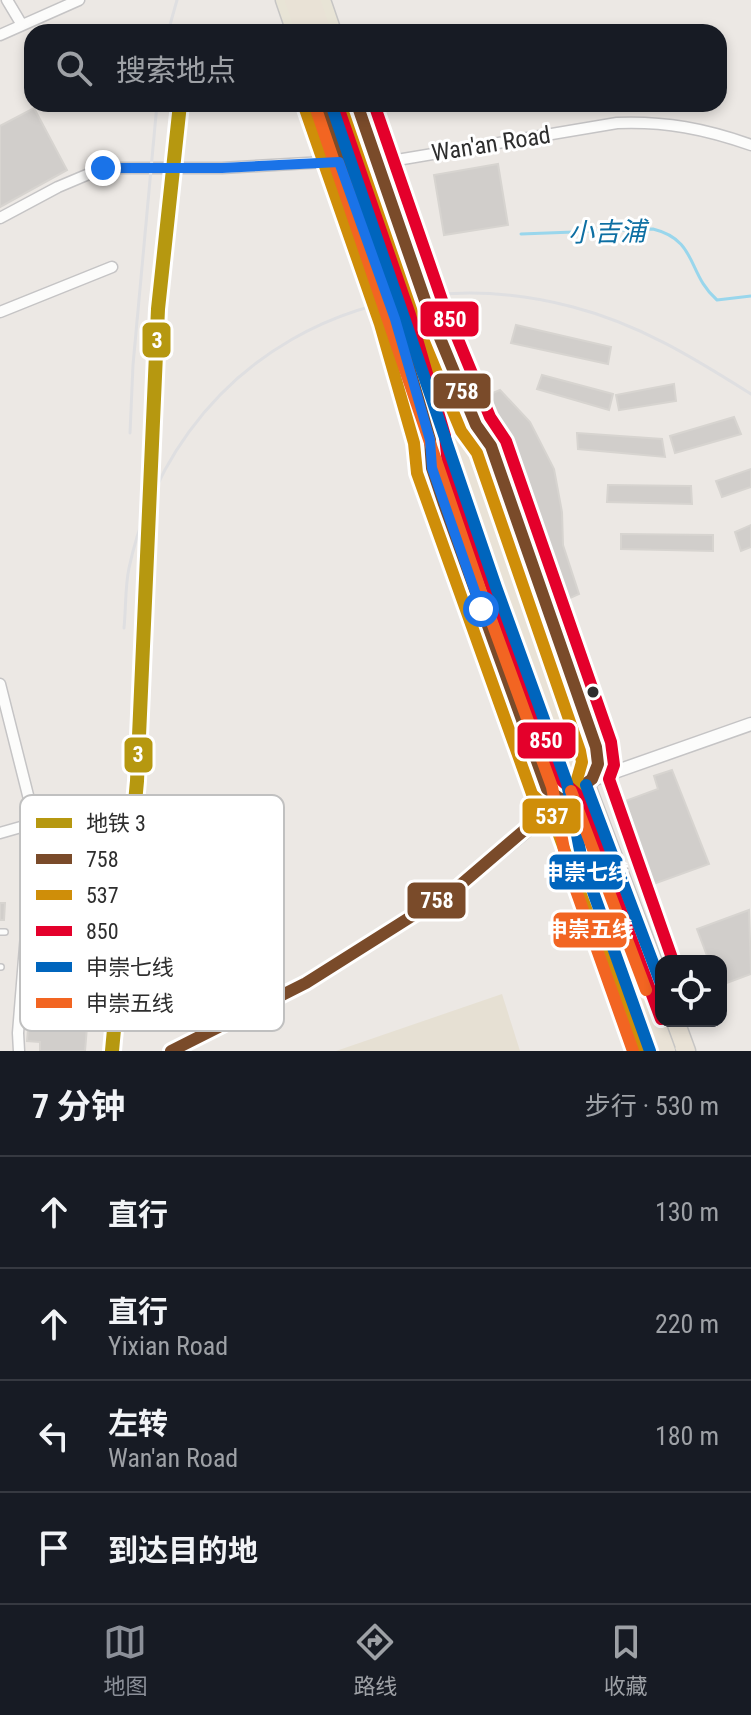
<!DOCTYPE html>
<html lang="zh">
<meta charset="utf-8">
<style>
:root{--surface:#171b24;--page:#242831;--text:#f1f3f6;--muted:#9ea1a6;--line:#363941;--accent:#8c9099}
body{margin:0;font-family:"Roboto Condensed","Noto Sans SC",sans-serif;background:var(--page);color:var(--text)}
.controls{position:absolute;right:24px;bottom:24px;display:grid;overflow:hidden;border-radius:16px;box-shadow:0 4px 12px #0003}
.controls button{width:72px;height:72px;display:grid;place-items:center;padding:0;border:0;border-bottom:2px solid var(--line);background:var(--surface);color:var(--text);font:40px sans-serif}
.stop{position:absolute;width:24px;height:24px;margin:-18px;border:6px solid #1a73e8;border-radius:50%;background:#fff}
.stop.end{background:#1a73e8;border-color:#fff;box-shadow:0 2px 8px #0008}
.list{margin:0;padding:0;list-style:none}
h2{display:flex;justify-content:space-between;align-items:center;height:104px;margin:0;padding:0 32px;font-size:34px}
h2 small{font-size:26px;font-weight:400;color:var(--muted)}
.list li{display:grid;grid-template-columns:52px 1fr auto;gap:24px;align-items:center;box-sizing:border-box;height:112px;padding:0 32px;border-top:2px solid var(--line)}
.list b{display:block;font-size:30px;white-space:nowrap}
.list p{margin:0;font-size:26px;white-space:nowrap;color:var(--muted)}
.list em{font-size:26px;font-style:normal;color:var(--muted)}
.icon{flex:none;width:44px;height:44px;fill:none;stroke:currentColor;stroke-width:2;stroke-linecap:round;stroke-linejoin:round}
.map{position:relative;flex:none;width:751px;height:1051px;overflow:hidden}
.search{position:absolute;background:var(--surface);box-shadow:0 4px 12px #0003;left:24px;right:24px;top:24px;height:88px;display:flex;align-items:center;gap:20px;box-sizing:border-box;padding:0 28px;border-radius:24px;color:var(--muted);font-size:30px}
.sheet{height:552px;background:var(--surface)}
nav{display:flex;justify-content:space-around;align-items:center;box-sizing:border-box;height:112px;border-top:2px solid var(--line);background:var(--surface);font-size:22px;color:var(--muted)}
nav a{display:grid;justify-items:center;gap:4px}
nav .on{color:var(--accent)}
.map>svg:first-child{display:block}
.education{fill:#e6e0d3}
.lines{fill:none;stroke-linecap:round;stroke-linejoin:round}
.stream{stroke:#99d6ec;stroke-width:3}
.building{fill:#d1cecb;stroke:#d7d4d0;stroke-width:2}
.service-casing{stroke:#c5c4c5;stroke-width:8}
.minor-casing{stroke:#c5c4c5;stroke-width:13}
.tertiary-casing{stroke:#c5c4c5;stroke-width:15}
.primary-casing{stroke:#c6c5c4;stroke-width:19}
.trunk-casing{stroke:#c6c5c4;stroke-width:21}
.service{stroke:#fcfcfb;stroke-width:5}
.minor{stroke:#fcfcfb;stroke-width:10}
.tertiary{stroke:#fcfcfb;stroke-width:12}
.primary{stroke:#e8e4d6;stroke-width:16}
.trunk{stroke:#e9e2d6;stroke-width:18}
.rail{stroke:#dfdfe1;stroke-width:3}
.trunk-bridge-casing{stroke:#c6c5c4;stroke-width:21;stroke-linecap:butt}
.trunk-bridge{stroke:#e9e2d6;stroke-width:18}
.bus-1-casing{stroke:#fff;stroke-width:18}
.bus-2-casing{stroke:#fff;stroke-width:18}
.bus-3-casing{stroke:#fff;stroke-width:18}
.bus-4-casing{stroke:#fff;stroke-width:18}
.bus-5-casing{stroke:#fff;stroke-width:18}
.bus-1{stroke:#7a4b2a;stroke-width:12}
.bus-2{stroke:#cf8e09;stroke-width:12}
.bus-3{stroke:#e4002b;stroke-width:12}
.bus-4{stroke:#0065bd;stroke-width:12}
.bus-5{stroke:#f26522;stroke-width:12}
.metro-1-casing{stroke:#fff;stroke-width:20}
.metro-1{stroke:#b69810;stroke-width:14}
.route{stroke:#1a73e8;stroke-width:10}
.bus-dot{fill:#2e2e2e;stroke:#fff;stroke-width:3}
.labels{text-anchor:middle;dominant-baseline:central;stroke-width:6;stroke-linejoin:round;paint-order:stroke}
.street-label{font-size:24px;fill:#2e2e2e;stroke:#fff}
.water-label{font-size:26px;font-style:italic;fill:#0d6fa3;stroke:#fff}
.key{fill:#fff;stroke:#c0c0c0;stroke-width:2}
.key-label{font-size:22px;fill:#2e2e2e}
.line-badge{stroke:#fff;stroke-width:3}
.badge-label{font-size:22px;text-anchor:middle;font-weight:bold;fill:#fff}
</style>
<div class="map">
<svg width="751" height="1051" viewBox="0 0 751 1051">
<rect width="100%" height="100%" fill="#ece8e4"/>
<!-- education -->
<path class="education" d="M502,994L520,1051H336Z"/>
<g class="lines">
<!-- stream -->
<path class="stream" d="M521,234L653,229C698,240 687,274 717,300L751,296"/>
</g>
<!-- building -->
<path class="building" d="M34,108L67,170L0,207V126Z
M498,164L508,225L444,235L434,175Z
M516,325L611,347L608,364L511,343Z
M542,375L613,394L609,410L537,389Z
M674,384L676,401L619,410L616,395Z
M500,390L530,422L554,469L562,512L563,545L579,594L555,605L478,399Z
M734,417L741,434L675,453L670,436Z
M577,433L662,439L665,457L578,449Z
M751,469V487L722,497L716,481Z
M608,485L691,486L692,504L607,502Z
M751,525V547L741,551L735,532Z
M621,534L713,535V551L621,549Z
M672,770L709,864L648,886L617,804L658,789L654,776Z
M41,877L99,882L85,1051H40V1042L27,1041Z
M0,903H5L4,920H0Z
M749,910L751,974L721,985V961H709L697,929Z"/>
<g class="lines">
<!-- service casing -->
<g class="service-casing">
<path id="service" d="M0,932H5
M0,967H1"/>
</g>
<!-- minor casing -->
<g class="minor-casing">
<path id="minor" d="M7,0L22,25
M0,35L79,0
M374,161L397,160L617,123C665,121 706,129 751,145
M0,218L58,187L103,168H222L342,161
M0,312L112,267
M0,684L35,823L18,1033L19,1051
M0,833L35,823"/>
</g>
<!-- tertiary casing -->
<g class="tertiary-casing">
<path id="tertiary" d="M589,781L751,724
M171,1051L306,983L458,887L564,800"/>
</g>
<!-- primary casing -->
<g class="primary-casing">
<path id="primary" d="M284,0L295,32
M322,0L333,32
M320,104L395,319L430,440L437,451
M357,104L428,309L476,425L475,438
M484,616L524,726
M560,644L596,747L598,764L592,779"/>
</g>
<!-- trunk casing -->
<g class="trunk-casing">
<path id="trunk" d="M294,0L305,32
M311,0L322,32
M476,425L489,465
M430,440L443,478
M582,861L600,913
M611,941L650,1051
M675,1021L686,1051"/>
</g>
<!-- service -->
<use href="#service" class="service"/>
<!-- minor -->
<use href="#minor" class="minor"/>
<!-- tertiary -->
<use href="#tertiary" class="tertiary"/>
<!-- primary -->
<use href="#primary" class="primary"/>
<!-- trunk -->
<use href="#trunk" class="trunk"/>
<!-- rail -->
<path class="rail" d="M168,32L177,0
M130,433L133,365L157,104
M124,628C126,608 125,587 129,568C174,360 371,253 573,307C639,324 694,358 751,394"/>
<!-- trunk-bridge casing -->
<g class="trunk-bridge-casing">
<path id="trunk-bridge" d="M331,104L496,587L666,1051
M346,104L479,490L575,757L661,984
M489,465L554,651L570,706L569,729
M443,478L582,861
M596,901L621,953"/>
</g>
<!-- trunk-bridge -->
<use href="#trunk-bridge" class="trunk-bridge"/>
<!-- bus-1 casing -->
<g class="bus-1-casing">
<path id="bus-1" d="M320,104L395,319L430,440L432,468L444,504L547,789L563,801
M171,1051L306,983L458,887L535,821L592,779L598,764L596,747L491,446L476,425L428,309L357,104"/>
</g>
<!-- bus-2 casing -->
<g class="bus-2-casing">
<path id="bus-2" d="M305,109L380,324L414,443L417,473L532,794L550,811L639,1051
M342,109L413,315L461,431L477,453L580,751L582,762L576,783L646,981"/>
</g>
<!-- bus-3 casing -->
<g class="bus-3-casing">
<path id="bus-3" d="M337,104L410,315L445,436L448,465L560,779L578,795L661,1019
M374,104L443,303L490,417L506,441L611,742L614,765L609,779L673,961"/>
</g>
<!-- bus-4 casing -->
<g class="bus-4-casing">
<path id="bus-4" d="M331,104L496,587L567,783L582,861L650,1051
M586,785L661,984"/>
</g>
<!-- bus-5 casing -->
<g class="bus-5-casing">
<path id="bus-5" d="M316,109L481,592L552,787L567,865L633,1051
M571,791L646,990"/>
</g>
<!-- bus-1 -->
<use href="#bus-1" class="bus-1"/>
<!-- bus-2 -->
<use href="#bus-2" class="bus-2"/>
<!-- bus-3 -->
<use href="#bus-3" class="bus-3"/>
<!-- bus-4 -->
<use href="#bus-4" class="bus-4"/>
<!-- bus-5 -->
<use href="#bus-5" class="bus-5"/>
<!-- metro-1 casing -->
<g class="metro-1-casing">
<path id="metro-1" d="M112,1051L137,781L158,309L180,104"/>
</g>
<!-- metro-1 -->
<use href="#metro-1" class="metro-1"/>
</g>
<g class="lines">
<!-- route -->
<path class="route" d="M103,168H222L339,162L395,319L430,440L432,468L481,609"/>
</g>
<!-- markers -->
<circle class="bus-dot" cx="593" cy="692" r="7"/>
<g class="labels">
<!-- street labels -->
<g class="street-label">
<text transform="translate(491 144) rotate(-9)">Wan'an Road</text>
</g>
<!-- water labels -->
<g class="water-label">
<text transform="translate(607 232) rotate(-1)">小吉浦</text>
</g>
</g>
<!-- legend -->
<rect x="20" y="795" width="264" height="236" rx="12" class="key"/>
<rect x="36" y="818" width="36" height="10" fill="#b69810"/>
<rect x="36" y="854" width="36" height="10" fill="#7a4b2a"/>
<rect x="36" y="890" width="36" height="10" fill="#cf8e09"/>
<rect x="36" y="926" width="36" height="10" fill="#e4002b"/>
<rect x="36" y="962" width="36" height="10" fill="#0065bd"/>
<rect x="36" y="998" width="36" height="10" fill="#f26522"/>
<g class="key-label">
<text x="86" y="831">地铁 3</text>
<text x="86" y="867">758</text>
<text x="86" y="903">537</text>
<text x="86" y="939">850</text>
<text x="86" y="975">申崇七线</text>
<text x="86" y="1011">申崇五线</text>
</g>
<g class="line-badge">
<rect x="419" y="300" width="61" height="38" rx="8" fill="#e4002b"/>
<rect x="141" y="321" width="31" height="38" rx="8" fill="#b69810"/>
<rect x="432" y="372" width="60" height="38" rx="8" fill="#7a4b2a"/>
<rect x="516" y="721" width="61" height="39" rx="8" fill="#e4002b"/>
<rect x="123" y="736" width="31" height="38" rx="8" fill="#b69810"/>
<rect x="521" y="797" width="61" height="38" rx="8" fill="#cf8e09"/>
<rect x="548" y="853" width="76" height="38" rx="8" fill="#0065bd"/>
<rect x="406" y="881" width="61" height="39" rx="8" fill="#7a4b2a"/>
<rect x="552" y="911" width="76" height="38" rx="8" fill="#f26522"/>
</g>
<g class="badge-label">
<text x="450" y="327">850</text>
<text x="157" y="348">3</text>
<text x="462" y="399">758</text>
<text x="546" y="748">850</text>
<text x="138" y="762">3</text>
<text x="552" y="824">537</text>
<text x="586" y="880">申崇七线</text>
<text x="437" y="908">758</text>
<text x="590" y="937">申崇五线</text>
</g>
</svg>
<div class="controls">
<button><svg class="icon" aria-label="locate" viewBox="0 0 24 24"><circle cx="12" cy="12" r="6"/><path d="M12 2v4M12 18v4M2 12h4M18 12h4"/></svg></button>
</div>
<div class="stop" style="left:481px;top:609px"></div>
<div class="stop end" style="left:103px;top:168px"></div>
<div class="search"><svg class="icon" aria-label="search" viewBox="0 0 24 24"><circle cx="10" cy="10" r="6"/><path d="M15 15l6 6"/></svg>搜索地点</div>
</div>
<section class="sheet">
<h2>7 分钟<small>步行 · 530 m</small></h2>
<ul class="list">
<li><svg class="icon" aria-label="ahead" viewBox="0 0 24 24"><path d="M12 20V5M6 11l6-6 6 6"/></svg><div><b>直行</b></div><em>130 m</em></li>
<li><svg class="icon" aria-label="ahead" viewBox="0 0 24 24"><path d="M12 20V5M6 11l6-6 6 6"/></svg><div><b>直行</b><p>Yixian Road</p></div><em>220 m</em></li>
<li><svg class="icon" aria-label="left" viewBox="0 0 24 24"><path d="M17 20v-9H6M10 6l-5 5 5 5"/></svg><div><b>左转</b><p>Wan'an Road</p></div><em>180 m</em></li>
<li><svg class="icon" aria-label="arrive" viewBox="0 0 24 24"><path d="M6 21V4h12l-3 4 3 4H6"/></svg><div><b>到达目的地</b></div></li>
</ul>
</section>
<nav>
<a class="on"><svg class="icon" aria-label="map" viewBox="0 0 24 24"><path d="M3 6l6-2 6 2 6-2v14l-6 2-6-2-6 2zM9 4v14M15 6v14"/></svg>地图</a>
<a><svg class="icon" aria-label="directions" viewBox="0 0 24 24"><path d="M12 3l9 9-9 9-9-9zM9 14v-3h6M13 9l2 2-2 2"/></svg>路线</a>
<a><svg class="icon" aria-label="saved" viewBox="0 0 24 24"><path d="M7 4h10v16l-5-4-5 4z"/></svg>收藏</a>
</nav>
